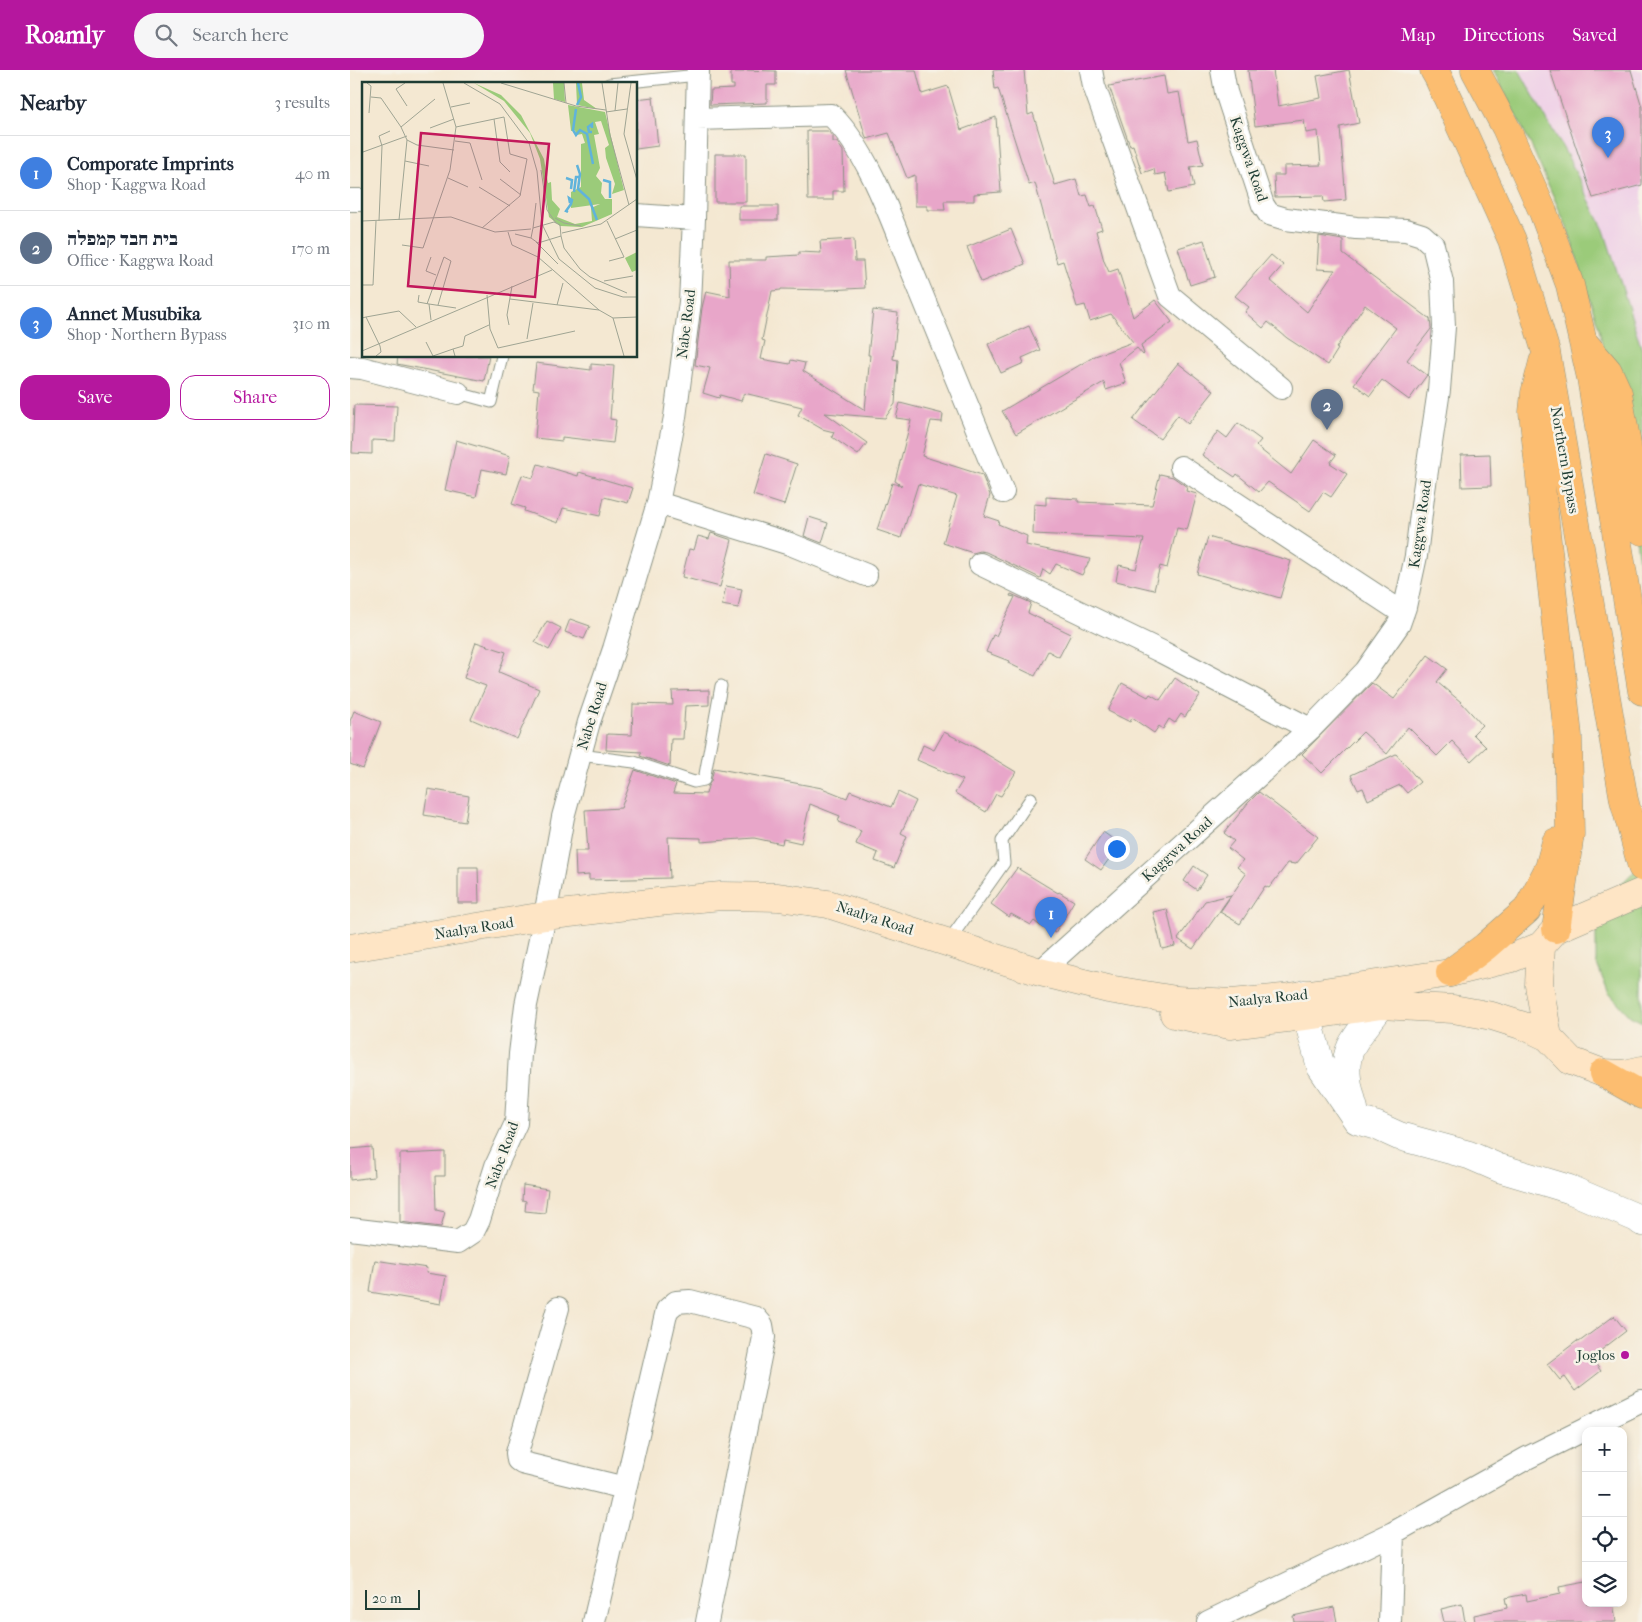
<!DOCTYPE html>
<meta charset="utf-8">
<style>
:root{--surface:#fff;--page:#f6f6f7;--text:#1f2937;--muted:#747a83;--line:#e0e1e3;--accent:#b5179e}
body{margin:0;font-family:"IM FELL French Canon","Frank Ruhl Libre",serif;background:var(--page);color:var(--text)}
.controls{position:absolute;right:15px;bottom:15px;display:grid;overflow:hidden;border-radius:10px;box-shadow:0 2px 8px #0003}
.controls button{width:45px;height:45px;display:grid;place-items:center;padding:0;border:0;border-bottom:1px solid var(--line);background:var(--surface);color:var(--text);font:25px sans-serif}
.scale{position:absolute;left:15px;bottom:12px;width:55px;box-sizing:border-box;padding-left:5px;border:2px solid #1f3d34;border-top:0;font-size:14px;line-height:18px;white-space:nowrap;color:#1f3d34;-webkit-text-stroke:4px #f7f3e8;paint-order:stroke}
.you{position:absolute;left:766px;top:778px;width:18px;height:18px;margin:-12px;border:4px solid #fff;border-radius:50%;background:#1a73e8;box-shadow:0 0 0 8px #1a73e833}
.badge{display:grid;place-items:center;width:32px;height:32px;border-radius:50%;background:var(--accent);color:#fff;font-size:16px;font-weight:700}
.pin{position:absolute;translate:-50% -41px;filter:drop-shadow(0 1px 2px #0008)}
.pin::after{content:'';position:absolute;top:26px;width:18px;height:15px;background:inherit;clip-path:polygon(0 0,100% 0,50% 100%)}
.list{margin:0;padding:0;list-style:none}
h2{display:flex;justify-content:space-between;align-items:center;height:65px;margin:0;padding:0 20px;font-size:21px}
h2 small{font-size:16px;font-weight:400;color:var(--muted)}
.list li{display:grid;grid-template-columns:32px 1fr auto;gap:15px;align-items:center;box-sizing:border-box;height:75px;padding:0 20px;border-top:1px solid var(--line)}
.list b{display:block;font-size:19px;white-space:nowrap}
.list p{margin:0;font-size:16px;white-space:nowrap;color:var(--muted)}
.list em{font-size:16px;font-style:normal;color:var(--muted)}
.actions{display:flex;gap:10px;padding:15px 20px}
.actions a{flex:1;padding:11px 0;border:1px solid var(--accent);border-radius:15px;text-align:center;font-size:18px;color:var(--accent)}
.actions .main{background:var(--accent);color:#fff}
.icon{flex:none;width:28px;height:28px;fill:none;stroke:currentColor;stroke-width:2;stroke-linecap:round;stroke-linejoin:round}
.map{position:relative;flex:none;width:1292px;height:1552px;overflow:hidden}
header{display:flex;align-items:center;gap:30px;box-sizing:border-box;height:70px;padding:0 25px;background:var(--accent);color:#fff}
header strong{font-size:24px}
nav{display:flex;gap:28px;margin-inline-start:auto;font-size:18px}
.search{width:350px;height:45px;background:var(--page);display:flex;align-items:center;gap:12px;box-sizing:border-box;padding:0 18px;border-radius:28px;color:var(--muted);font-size:19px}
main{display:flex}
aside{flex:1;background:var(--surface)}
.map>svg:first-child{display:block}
.built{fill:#efd0e7}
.green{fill:#9bcb7a;stroke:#5d8457}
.building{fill:#e8a6c9}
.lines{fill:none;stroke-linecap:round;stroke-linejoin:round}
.service-casing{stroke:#8a9283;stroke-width:13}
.minor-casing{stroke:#8a9283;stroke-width:24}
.tertiary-casing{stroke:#8a9283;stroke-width:29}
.secondary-casing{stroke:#8a9283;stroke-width:29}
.motorway-casing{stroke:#8a9283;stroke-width:29}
.service{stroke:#fff;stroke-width:11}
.minor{stroke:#fff;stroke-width:22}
.tertiary{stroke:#fff;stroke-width:28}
.secondary{stroke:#fee5c5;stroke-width:28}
.motorway{stroke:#fcbd6f;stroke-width:28}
.poi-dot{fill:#b5179e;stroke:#f7f3e8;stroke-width:2}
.labels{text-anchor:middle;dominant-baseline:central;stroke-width:5;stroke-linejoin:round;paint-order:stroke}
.street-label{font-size:15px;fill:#1f3d34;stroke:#f7f3e8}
.poi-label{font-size:15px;fill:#1f3d34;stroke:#f7f3e8;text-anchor:end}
.inset-river{fill:none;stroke:#60b3db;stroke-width:2.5}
.inset-road{fill:none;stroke:#9fa493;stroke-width:1}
.view{fill:#c2185b;fill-opacity:0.15;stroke:#c2185b;stroke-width:2.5}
.inset-edge{fill:none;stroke:#1f3d34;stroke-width:2.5}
</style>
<header>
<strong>Roamly</strong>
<div class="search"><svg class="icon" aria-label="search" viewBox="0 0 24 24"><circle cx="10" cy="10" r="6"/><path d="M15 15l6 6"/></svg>Search here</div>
<nav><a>Map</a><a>Directions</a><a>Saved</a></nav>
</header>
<main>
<aside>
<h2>Nearby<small>3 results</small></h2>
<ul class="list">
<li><span class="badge" style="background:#3f7fe0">1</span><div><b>Comporate Imprints</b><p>Shop · Kaggwa Road</p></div><em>40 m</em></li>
<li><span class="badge" style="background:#5c6f8a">2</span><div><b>בית חבד קמפלה</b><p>Office · Kaggwa Road</p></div><em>170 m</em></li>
<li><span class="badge" style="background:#3f7fe0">3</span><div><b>Annet Musubika</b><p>Shop · Northern Bypass</p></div><em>310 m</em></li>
</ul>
<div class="actions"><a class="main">Save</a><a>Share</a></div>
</aside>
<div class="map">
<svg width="1292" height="1552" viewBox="0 0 1292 1552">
<rect width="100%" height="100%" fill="#f7f3e8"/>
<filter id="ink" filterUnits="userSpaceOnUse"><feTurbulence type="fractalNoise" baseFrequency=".02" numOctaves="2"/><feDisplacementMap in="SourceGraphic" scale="10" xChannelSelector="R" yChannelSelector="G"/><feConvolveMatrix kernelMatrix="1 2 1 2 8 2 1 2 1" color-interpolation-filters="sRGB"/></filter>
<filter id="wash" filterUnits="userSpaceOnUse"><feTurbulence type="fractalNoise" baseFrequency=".0096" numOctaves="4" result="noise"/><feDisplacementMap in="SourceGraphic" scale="20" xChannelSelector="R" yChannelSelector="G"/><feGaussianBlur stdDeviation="1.12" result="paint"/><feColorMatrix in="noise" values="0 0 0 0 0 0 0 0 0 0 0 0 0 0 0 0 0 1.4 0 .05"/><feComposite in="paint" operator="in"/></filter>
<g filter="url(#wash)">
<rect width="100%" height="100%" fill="#f4e8d2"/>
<!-- built -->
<path class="built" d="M1169,0H1292V280L1254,160L1219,89Z"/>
<!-- green -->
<path class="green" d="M1143,0H1169L1219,89L1254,160L1292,280V519L1280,420L1249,258L1218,160L1181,75Z
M1292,796V952L1280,946L1258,922L1246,892V859L1258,829L1280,805Z"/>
<g id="blocks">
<!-- building -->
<path class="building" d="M393,0L426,1V15H417V33L360,35L361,20L384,19V15H381V2H393Z
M496,0H566L572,24L598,16L611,60L646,47L651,122L624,124V131H594L595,140H577V136H565V105L557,108L539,63L517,69L516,68Z
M643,0H674L678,45L683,43L705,115L726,109L731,126L737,125L741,137L745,136L752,159L746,161L754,191L759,202L768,199L783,247L805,230L822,252L791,275L794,284L793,285L787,278L769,292L776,313L756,320L754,312L666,364L652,341L745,286L783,272L761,244L740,251L735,235L727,237L713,191L707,193L685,113L679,115L648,18L645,19Z
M898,0H923L928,36L971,28L967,6L999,0L1009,53L990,57L996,130L974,132L973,126L925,127L924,105H934V96L971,95L968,61L956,63L954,50L905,56Z
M1200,0H1281L1292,37V115L1243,128Z
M814,6L817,24L829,22L838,71L847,69L853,95L840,97L844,117L819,122L815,103L805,105L804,99L792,103L783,75L780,76L759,16Z
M303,27L308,76L286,79V29Z
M457,61H478L483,67V72H487L493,81L494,121H483V130H458Z
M365,84H396V132H365Z
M389,136H428V150H389Z
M661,159L675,194L631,212L617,177Z
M969,166L993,170V184L1080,249L1081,259L1057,290L1077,305L1059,330L1032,310L1020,326L1004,314L1046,258L1015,235L986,278L988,279L978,295L937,268L918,252L913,258L895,242L899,237L885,226L921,185L933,195L920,210L957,242L985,200L967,199Z
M504,169L505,191H513L515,218L478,220L431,219V220L422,221L412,270L415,271L411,289L440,294L441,290L455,293L453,301L515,340L520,285H518L523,240L548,243L543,289L548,290L545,334L535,348L475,343L517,373L508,385L482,367L484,362L472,359L448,345L452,337L394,323L391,331L370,325L369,328L353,323L360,298L345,295L352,238L356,221L380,226L379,190H416V187L449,185V182L471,183L470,171Z
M854,170L865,207L840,215L828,178Z
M679,256L690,280L672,288L674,293L651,303L638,274Z
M48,286H139L134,311L47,294Z
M186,293L241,300V294L264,296L260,349L266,350L263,373L212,367V371L185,368L189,320L183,319Z
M828,293L864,321L838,354L828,345L810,369L783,350Z
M550,333L593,344L592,352L581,351L572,386L632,405L640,425L634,446L649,451L648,454L677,466L676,475L740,489L732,505L706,494L700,504L693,499L690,508L636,482L630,481L623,483L593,473L607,426L568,414L551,468L527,460L542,413L552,416L545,411L561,350L546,348Z
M4,335L47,336L45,371L22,370V384L2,383Z
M888,353L911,370L906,376L941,404L964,370L986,385L980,393L997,404L981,427L973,422L960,441L918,412L909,422L887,404L885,407L852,385L868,361L877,368Z
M106,370L160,386L156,404L132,399L126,427L95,420Z
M416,384L447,394L434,435L403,425Z
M1140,384L1141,416L1112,417L1111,385Z
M188,394L228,406L229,402L283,418L278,433L254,427L250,446L213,438L208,453L174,441L175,438L162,434L172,405L183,408Z
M810,404L823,407L837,417L836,421L847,424L837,460L827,458L817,498L810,496L804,520L766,511L769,495L786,499L794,469L683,464L684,434L696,435V427L728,429V432L802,435Z
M459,447L478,453L472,473L454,466Z
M361,463L382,470L370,517L332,507L339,479L344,480L348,466L359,469Z
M858,467L941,491L930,528L847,504Z
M376,516L392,519L388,538L372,535Z
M661,524L681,533L678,543L721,564L709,587L698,581L685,606L658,593L659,591L636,582L643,565L646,566L665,527L660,526Z
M220,549L240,556L234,569L215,562Z
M197,551L211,558L199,580L185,572Z
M126,572L156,582L149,602L189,619L167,669L121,649L136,616L114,608Z
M1078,585L1097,599L1087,612L1111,632L1132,655L1123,664L1136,677L1121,691L1102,671L1087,686L1058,657L1037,684L1013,662L972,703L952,684L1022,613L1044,629Z
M825,608L850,625L835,647L831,644L825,653L819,649L813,659L809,656L804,663L782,648L780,652L758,641L772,613L798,627L800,624L810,630Z
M359,620V635L335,636L333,669H321L320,696L290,686L292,682L256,680L257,664L282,665L283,634L323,635L322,621Z
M4,641L31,652L13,699L0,694V651Z
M594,662L628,679L666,702L651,726L646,724L636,742L605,723L613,710L567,690L573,675L584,680Z
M1046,684L1070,712L1057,723L1050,715L1018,730L1013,718L1008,720L1001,705Z
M364,698L472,718L497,728L500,721L541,737L548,722L566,731L551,763L557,766L544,798L525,791L528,783L506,774L511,761L488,752L490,746L460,734L451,773L433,769L432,774L404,768L351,772V768L318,767L320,808L239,810V805L226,806L225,781H238L235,740L271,738L285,700L326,714L323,723L356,724L358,716L361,711Z
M78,719L119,726L115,752L74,745Z
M909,722L968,767L946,794L938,793L919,818L915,816L890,854L870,842L896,804L887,797L893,790L878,778L884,771L874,763L898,733Z
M753,762L770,774L751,800L735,789Z
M844,796L857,805L847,820L834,811Z
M108,797H128L129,833H108Z
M667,798L708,823L709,822L724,831L705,863L695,856L693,858L684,851L681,855L661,844L659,847L641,834Z
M881,825L843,879L828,869L855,831Z
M817,839L825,876L812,879L803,842Z
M22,1077L24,1107L0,1110V1079Z
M95,1082V1106H85L86,1140L95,1142L91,1157L50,1152V1084Z
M173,1115L198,1119L195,1143L175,1141L176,1131L172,1130Z
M25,1190L77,1198L76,1203L96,1206L91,1234L20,1222Z
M1264,1246L1276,1261L1241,1288L1251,1301L1225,1321L1215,1307L1210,1310L1197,1294L1227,1271L1229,1272Z
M1236,1512V1533H1263L1266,1552H1125L1124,1545L1157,1538L1155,1528L1176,1524L1177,1531L1210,1524L1209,1517Z
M1112,1534L1115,1552H1094L1091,1539Z
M984,1537L987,1552H944L943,1546Z"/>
</g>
</g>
<g filter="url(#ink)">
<use href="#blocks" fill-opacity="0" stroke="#8a9283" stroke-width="1"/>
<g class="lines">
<!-- service casing -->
<g class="service-casing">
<path id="service" d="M259,14L348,5
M108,323L141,332L152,286
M230,685L284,692L344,712L354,710L371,616
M598,872L654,793L652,771L681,728"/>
</g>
<!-- minor casing -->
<g class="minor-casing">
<path id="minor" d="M741,0L744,16L820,226L931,318
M347,49L481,45C520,83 543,154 563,203C593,276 623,349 653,422
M0,130H14
M286,145L344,149
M0,297L12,298L108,323
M831,397L1053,543
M308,433L440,474L516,505
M630,494L812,582L960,659
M690,902L960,659L1016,601L1049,554L1055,537L1066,486L1073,427L1089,320L1094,257L1092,212L1083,175L1072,165L1056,160L1006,158L936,149L919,144L913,135L876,22L872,0
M0,1159L108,1172L123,1162L129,1150L146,1096L166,1053L170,984L176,935L195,846L213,747L239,652L264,579L308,433L325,347L340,232L344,149L348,0
M208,1238L167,1383L168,1390L172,1393L275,1418
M244,1552L317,1240L326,1232L340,1231L406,1248L412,1255L414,1267L357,1552
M858,1552L1043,1463L1177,1388L1292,1331
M1040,1552L1043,1463"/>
</g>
<!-- tertiary casing -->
<g class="tertiary-casing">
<path id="tertiary" d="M955,924L957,946L971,997L1007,1050L1027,1056L1049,1066L1119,1085L1149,1098L1219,1119L1287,1148L1292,1152
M1004,1039C998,1019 992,996 1001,977C1007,964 1023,947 1031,935"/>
</g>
<!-- secondary casing -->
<g class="secondary-casing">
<path id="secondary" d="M1292,822L1206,859L1191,876L1189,915L1198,967L1221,991L1253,1003L1275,1004L1292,1000
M0,878L195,846L308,832L371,826L428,827L478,834L690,902L758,919L826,930L882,933L933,928L1100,903L1162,888L1191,876
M824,944L880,955L970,944L1031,935L1103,939L1142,946L1177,957L1198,967"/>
</g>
<!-- motorway casing -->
<g class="motorway-casing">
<path id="motorway" d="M1084,0L1088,7L1162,170L1196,282L1274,730L1292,797
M1125,0L1156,58L1193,142L1220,215L1241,308L1292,621
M1235,274L1258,301L1268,323L1292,461
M1193,292L1185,323L1183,342L1218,666L1220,764L1206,859
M1100,903L1136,876L1177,840L1199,798L1206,772
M1253,1003L1292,1025"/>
</g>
<!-- service -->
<use href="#service" class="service"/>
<!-- minor -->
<use href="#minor" class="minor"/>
<!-- tertiary -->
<use href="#tertiary" class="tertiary"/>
<!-- secondary -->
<use href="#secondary" class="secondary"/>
<!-- motorway -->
<use href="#motorway" class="motorway"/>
</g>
</g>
<!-- markers -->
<circle class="poi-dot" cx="1275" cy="1285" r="5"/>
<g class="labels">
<!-- street labels -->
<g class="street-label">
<text transform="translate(899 89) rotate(71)">Kaggwa Road</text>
<text transform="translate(336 254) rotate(-83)">Nabe Road</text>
<text transform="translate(1215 390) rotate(80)">Northern Bypass</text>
<text transform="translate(1070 454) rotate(-82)">Kaggwa Road</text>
<text transform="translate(242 646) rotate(-73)">Nabe Road</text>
<text transform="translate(827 779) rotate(-42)">Kaggwa Road</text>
<text transform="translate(525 848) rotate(18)">Naalya Road</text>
<text transform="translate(124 858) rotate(-9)">Naalya Road</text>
<text transform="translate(918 928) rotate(-6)">Naalya Road</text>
<text transform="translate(152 1085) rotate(-70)">Nabe Road</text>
</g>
<!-- poi labels -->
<g class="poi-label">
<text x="1265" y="1285">Joglos</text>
</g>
</g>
<!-- overview -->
<g transform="translate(12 12)">
<rect width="275" height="275" fill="#f4e8d2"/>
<path d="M112,1L139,13L159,33L182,77L186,101L189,100L190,118L198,127L195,135L213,142L230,139L229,126L238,122L209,126V110L219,105V62L223,61L220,52L214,53L213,48L209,49L206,23L243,30L262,108L250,112L253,102L244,76L243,66L247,63L239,39L233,40L237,52L232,53L238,86L234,94L240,101L239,111L243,117H250V132L220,145L198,144L187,135L178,77L168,51L142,19ZM191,1H202L203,20L192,17ZM214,1H220L222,18L235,27L215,23ZM275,170V188L270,190L263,176Z" fill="#9bcb7a"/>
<path class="inset-river" d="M215,23L219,15L216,1M214,27L211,48L214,53L218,48L225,52L231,82M230,46V42L226,45L227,50H230M215,83L218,92L216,107L227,117L235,138M204,96L210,98L209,107M241,98L248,100V116M212,110L214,95H217M206,130L204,129L209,122L210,118L207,116L208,121"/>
<path class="inset-road" d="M5,1L9,4L7,31M43,1L34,7L45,24M102,1L138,22L167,61L175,89L180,142L197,177L233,206L261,215H275M139,1L214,24L244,28M202,1L204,21M240,1L248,53L267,123M269,1L262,52L275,98M9,15L19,16L39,45M89,25L108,21M253,29L256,1M244,30L265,27M132,37L138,80L148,90M94,45L142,35L148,72L165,77L158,114L120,146M68,46L92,37M45,58L55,63L92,68M93,59L108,61L120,98M0,61V123M1,70L45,54M43,79L67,84M179,88L185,128L194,141M86,96L106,105M138,97L159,113M117,105L148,124M193,136L202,141L219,144M37,138L45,58L39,45L73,17M0,139L89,135L133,150L169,147M17,139L20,64L17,54L28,49M245,139L262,175L247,179M192,140L198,143L199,154L176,161L169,156L171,146ZM171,146L174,121M146,150L150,163L176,175L237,228L251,236L275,235M200,151L239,142L275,117M153,152L169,156M199,154L202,166L218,187L228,195L265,211M253,157L275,148M174,160L196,182M40,163L61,166L88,88L94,45L81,1M69,175L64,189L74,193M242,199L271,194M0,203H11L14,139M57,213L56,220L67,222M125,213L128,247L136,266M148,217L237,228M65,222L82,175L89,179L76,223M195,223L201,201M4,235L37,229L54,245M0,236L4,235L18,264L19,270L14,274M251,236L262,274M69,238L67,222L94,226M147,243L145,233L150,204M165,257L171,221M64,260L71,274L91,267L93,274M136,266L213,249M91,267L101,264L103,254L127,243M0,269L190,188"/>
<path class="view" d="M59,51L187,62L173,215L46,204Z"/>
<rect width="275" height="275" class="inset-edge"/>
</g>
</svg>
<div class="controls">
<button>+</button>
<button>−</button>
<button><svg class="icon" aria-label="locate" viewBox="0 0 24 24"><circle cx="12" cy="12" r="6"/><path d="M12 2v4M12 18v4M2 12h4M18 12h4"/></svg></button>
<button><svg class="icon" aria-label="layers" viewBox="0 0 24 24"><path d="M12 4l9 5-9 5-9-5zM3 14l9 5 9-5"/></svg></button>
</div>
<div class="scale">20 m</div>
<div class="you"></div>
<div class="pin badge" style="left:701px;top:868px;background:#3f7fe0">1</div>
<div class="pin badge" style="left:977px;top:360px;background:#5c6f8a">2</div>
<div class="pin badge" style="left:1258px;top:88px;background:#3f7fe0">3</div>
</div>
</main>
